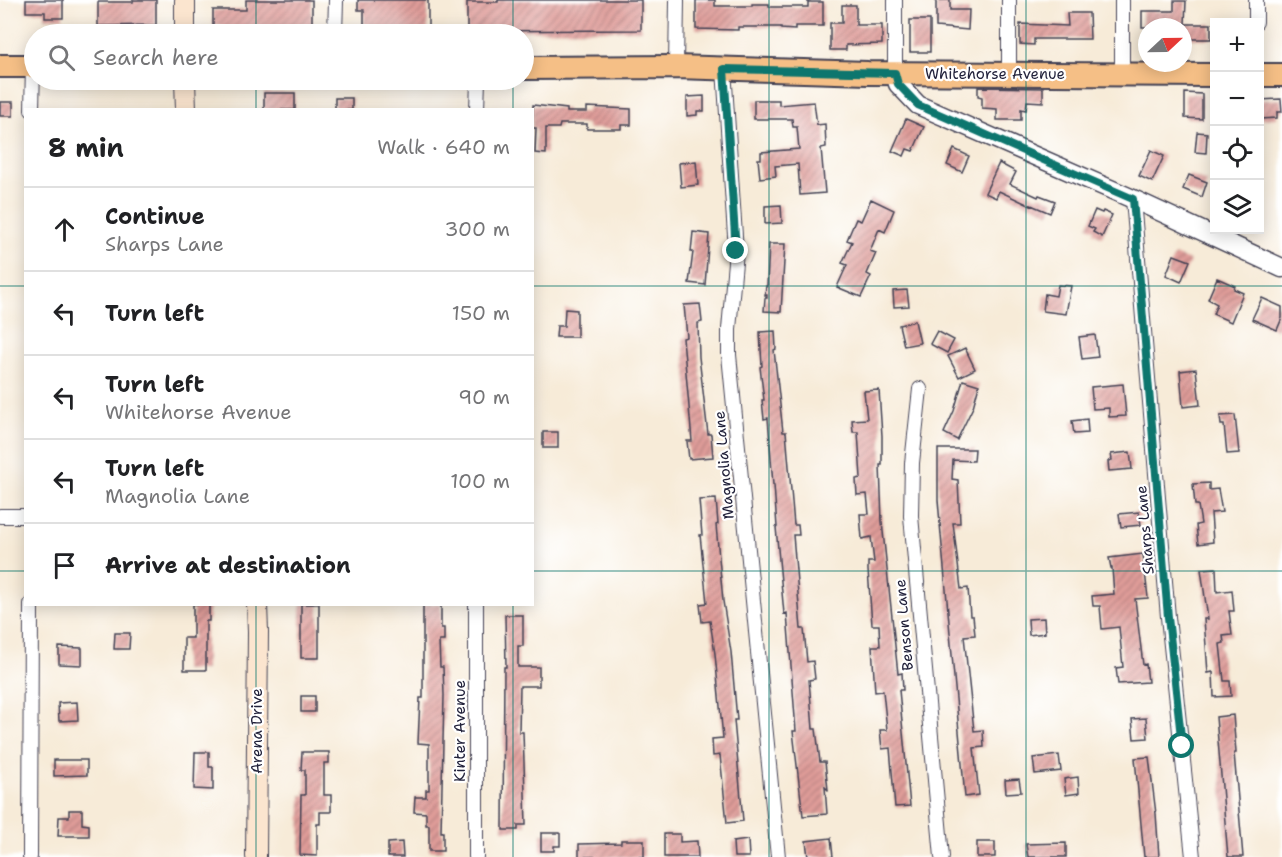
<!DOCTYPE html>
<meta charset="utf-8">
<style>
:root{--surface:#fff;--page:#f2f2f2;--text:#202124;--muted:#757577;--line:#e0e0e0}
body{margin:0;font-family:"Shantell Sans",sans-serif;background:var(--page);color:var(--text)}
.controls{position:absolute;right:18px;top:18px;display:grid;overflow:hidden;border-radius:0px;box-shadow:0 3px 15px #0003}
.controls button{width:54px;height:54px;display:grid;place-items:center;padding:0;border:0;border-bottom:2px solid var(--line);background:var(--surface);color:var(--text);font:30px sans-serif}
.compass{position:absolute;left:1138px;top:18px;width:54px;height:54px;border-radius:50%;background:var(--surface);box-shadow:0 3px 15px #0003;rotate:68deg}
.stop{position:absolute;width:18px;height:18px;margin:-14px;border:4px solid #0f766e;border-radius:50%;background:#fff}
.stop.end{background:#0f766e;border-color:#fff;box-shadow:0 2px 6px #0008}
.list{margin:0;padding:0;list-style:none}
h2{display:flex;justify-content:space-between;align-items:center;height:78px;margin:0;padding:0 24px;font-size:26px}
h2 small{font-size:20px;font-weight:400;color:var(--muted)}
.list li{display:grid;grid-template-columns:39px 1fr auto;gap:18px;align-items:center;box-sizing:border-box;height:84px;padding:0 24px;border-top:2px solid var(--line)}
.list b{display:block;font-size:22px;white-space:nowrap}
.list p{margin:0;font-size:20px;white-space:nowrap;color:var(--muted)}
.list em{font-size:20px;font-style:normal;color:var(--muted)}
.icon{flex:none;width:33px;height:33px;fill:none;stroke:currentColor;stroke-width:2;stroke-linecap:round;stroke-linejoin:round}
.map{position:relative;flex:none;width:1282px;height:857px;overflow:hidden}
.search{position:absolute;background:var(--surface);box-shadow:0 3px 15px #0003;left:24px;top:24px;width:510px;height:66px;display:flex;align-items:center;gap:15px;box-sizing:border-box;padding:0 21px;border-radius:33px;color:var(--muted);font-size:22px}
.panel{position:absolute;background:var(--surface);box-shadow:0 3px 15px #0003;left:24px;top:108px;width:510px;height:498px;border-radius:0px}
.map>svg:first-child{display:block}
.building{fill:url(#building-hatch)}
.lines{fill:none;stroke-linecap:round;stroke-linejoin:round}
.minor-casing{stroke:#424053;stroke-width:16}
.tertiary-casing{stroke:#424053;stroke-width:21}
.secondary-casing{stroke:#424053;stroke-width:22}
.primary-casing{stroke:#424053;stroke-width:26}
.minor{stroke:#fff;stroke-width:14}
.tertiary{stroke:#fff;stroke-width:18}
.secondary{stroke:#fbe5cf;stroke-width:20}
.primary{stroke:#f5bf86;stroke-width:22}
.route{stroke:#0f766e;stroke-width:8}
.grid{fill:none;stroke:#0f766e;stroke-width:1.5;stroke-opacity:0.55}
.labels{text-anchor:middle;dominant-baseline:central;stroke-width:4.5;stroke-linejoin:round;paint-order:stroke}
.street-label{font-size:15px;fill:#22223b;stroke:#fff}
</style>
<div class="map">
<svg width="1282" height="857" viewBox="0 0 1282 857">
<defs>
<pattern id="building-hatch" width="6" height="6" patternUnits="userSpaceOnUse" patternTransform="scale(1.5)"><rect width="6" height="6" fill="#df9c99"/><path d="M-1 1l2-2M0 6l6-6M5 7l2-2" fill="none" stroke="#b47f7e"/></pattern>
</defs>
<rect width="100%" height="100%" fill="#fff"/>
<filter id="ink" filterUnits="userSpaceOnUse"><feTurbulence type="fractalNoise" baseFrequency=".0167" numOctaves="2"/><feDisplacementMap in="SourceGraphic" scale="12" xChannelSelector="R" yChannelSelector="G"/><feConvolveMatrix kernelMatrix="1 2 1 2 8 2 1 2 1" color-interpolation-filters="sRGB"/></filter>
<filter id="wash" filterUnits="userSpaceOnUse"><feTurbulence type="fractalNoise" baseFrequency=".008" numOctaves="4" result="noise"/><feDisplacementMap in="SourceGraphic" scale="24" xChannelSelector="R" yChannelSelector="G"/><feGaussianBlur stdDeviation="1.35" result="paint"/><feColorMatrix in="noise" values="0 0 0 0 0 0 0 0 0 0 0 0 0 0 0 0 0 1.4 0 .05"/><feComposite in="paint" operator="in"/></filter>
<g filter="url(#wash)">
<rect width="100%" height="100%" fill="#f7ebd8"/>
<g id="blocks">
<!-- building -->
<path class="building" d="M26,0H63V18H45V12H26Z
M133,0H156V25L98,26V2H133Z
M246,0H312V31L262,29L222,31V26H213V10H246Z
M358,0H428V34H364V10H358Z
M498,0H641V30L467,31V2H498Z
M696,0H715V6H752V4H769V7H808V2H823V26H795V30L781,29V27H738V30L696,29Z
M936,0H950V10H969L968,30L936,27Z
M1174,1H1186L1185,24H1211V39H1183V27H1142V11H1174Z
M842,5H856V25H882V44L846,45V50H830V23H842Z
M1067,13H1089L1090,39H1034V45L1020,44V24L1068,26Z
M910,20H930V52H910Z
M978,87L1043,88V102L1027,101L1026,110L1021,109V120H997V109L982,108V97L978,96Z
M264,93H295V110H264Z
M1185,93L1202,94V119L1185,118Z
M704,96V111H697V115L687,116V97Z
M335,98H352V110H335Z
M1281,99L1282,112H1277V118L1260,119V100Z
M754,100H779V105L814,102L817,125L825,124L826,147L821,148L825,193L800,195L798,164L775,166L776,176L760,178L758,159H761V152L799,149L797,127H793L792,119H754Z
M0,102H13V116H0Z
M533,105L567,109V112H587V107L631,109V125H621V129H587V124H560L559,128H546V154L535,153L536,128H532Z
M906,119L924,127L913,151L907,149L904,156L892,151Z
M1197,132L1207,133L1206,153L1195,152Z
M954,149L969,156L962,172L947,165Z
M1151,150L1164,156L1152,182L1139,176Z
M696,161L698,185L681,187L679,163Z
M999,163L1016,172L1010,184L1038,197L1039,195L1055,201L1050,213L1031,205V206L999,191L996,198L985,193Z
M1189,175L1207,182L1202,197L1183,189Z
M871,199L894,210L885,232L879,229L870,251L876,253L867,274L871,276L861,297L837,287L847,265L842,263L852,242L847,240L856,219L861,221Z
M781,205L782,223L765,224V206Z
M1095,210L1102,213L1103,211L1112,215L1102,237L1093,232L1095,229L1088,226Z
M693,232L709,234L705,285L689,283L693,252H691Z
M769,244H785L781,312L764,311L765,298H767V295H765L766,286H767Z
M1174,255L1190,261L1181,282L1166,275Z
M1217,278L1235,286L1234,289L1243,293L1231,322L1213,314L1217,304L1208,299Z
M1058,285L1071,286L1066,314L1043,311L1045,294L1056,296Z
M907,290L909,306L894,307L893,291Z
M1262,298L1282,307V318L1277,330L1252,319Z
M700,304L702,322L698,323L699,357L708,434H711L713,457L689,459L687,441H692L683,338L687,337L684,305Z
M565,309L577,310V337H556L557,326H564Z
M915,321L920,343L904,346L899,325Z
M775,331L776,349L774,350L783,432H786L794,525H798L799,535H793L801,629H804L807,662L813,661L815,679L809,680L813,729H816L820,762H825L828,790L825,787L827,814L803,816L799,783L793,731H796L787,613L784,614L776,527H777L774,485H773L768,418L764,419L762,400H764L760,367L762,366L760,332Z
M937,331L954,340L947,353L930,344Z
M1095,335L1098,357L1082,359L1079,337Z
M965,348L975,369L959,377L948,356Z
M1196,369L1200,405L1183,407L1180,371Z
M963,380L979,385L973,407L957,440L944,433L954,411Z
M1123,384L1126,416L1109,417V408L1093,409L1091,387Z
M879,390L882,436V465H880L882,522L898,674L902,673L903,690H899L910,806L895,807L890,748L882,749L880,730H887L883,691L875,692L872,646H880L879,625H872L868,570V562H874L871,537L862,539L860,514H869L867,494L857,495L856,479L861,478L858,432H853L852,420L867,419L864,391Z
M1235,415L1239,453L1227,454L1224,425H1221L1220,416Z
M1087,419L1088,433L1074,434L1072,421Z
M543,432H558V448H543Z
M938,449H975L974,461L953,460L952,479L958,480L960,523H953L961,589L968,588L970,616H973L975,635L964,636L974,731L983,730L984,747L974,748L979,795L965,797L941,535L938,500Z
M1130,452L1132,469L1109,471L1108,461L1112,460L1111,454Z
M1209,483V490L1218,489L1222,512L1211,513L1213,542L1198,544L1196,525L1201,524L1198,505H1195L1193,484Z
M716,499L718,524L716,525L723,601L731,652L737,720H734L743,821L727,823L720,755L713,756L712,739L723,738L715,654L710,621L702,622L700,604L707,603L700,535H702L699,500Z
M1139,512L1141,525L1121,527L1119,514Z
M1143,554L1148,598L1135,599L1143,665L1146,664L1148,682L1118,684L1116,668L1123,667L1119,627L1102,629L1100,606H1093L1092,596L1114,594L1112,568H1111L1109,558Z
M1216,568L1217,592L1232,590L1234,611H1229L1232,635L1223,636L1224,643L1220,644L1224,681H1230L1231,696L1214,697L1213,672L1208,673L1204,619H1208L1201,569Z
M193,604H209V621H206V670H184V638H193Z
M301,604H319V658H301Z
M423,604H441V628H444V641H439L440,667H443L444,695L441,832H443V851H429V825H426V813L414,812L415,797H426V790H429V744L418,743L420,698H423Z
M505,615H523V646H518V667H539V686H520L519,732H523L526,825H518V830H503L504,667H506Z
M1044,618L1045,633L1029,635L1028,619Z
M115,633H130L129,649H114Z
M59,647L82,648V665L59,664Z
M301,696H315V712H301Z
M77,702L78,720L59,721L58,703Z
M1233,715L1236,753H1234L1243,857H1228L1216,717Z
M1146,718L1148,738L1134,739L1132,719Z
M195,752H209V767H213V790L194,789Z
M302,752H329V763H324V795H331V812H320V824H317V856L300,855L301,795H305V770H301Z
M1059,755L1061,771L1035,774L1033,758Z
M1149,757L1156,814L1159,857H1144L1135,758Z
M54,760H87V775L54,776Z
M1078,777L1079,793L1066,795L1064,779Z
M1019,779L1021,792L1006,793L1005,780Z
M69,810H82V824L89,825V836H58L59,817H69Z
M541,833H560V846H554V851H541Z
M664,834H680V842L697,841L698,857H664Z
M831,838L833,857H808L806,841Z
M621,840H644V857H579V844L621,843Z
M748,840L749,857H734L733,842Z
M402,842L403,857H388V843Z
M977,842H995V857H977Z
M1066,843V857H1028L1026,844Z"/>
</g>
</g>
<g filter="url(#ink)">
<use href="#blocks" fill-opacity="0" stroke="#424053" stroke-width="1.5"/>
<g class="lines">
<!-- minor casing -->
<g class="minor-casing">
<path id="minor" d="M1256,0V22
M335,34L336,0
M676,67L677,0
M724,69L736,251L729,329V355L778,857
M895,73V0
M1009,74V0
M1122,74V0
M32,110L33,66
M477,110L478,80
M1133,199L1168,617L1193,857
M920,389L912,463L911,516L942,857
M0,516H26
M30,857L31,604
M476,857V604"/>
</g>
<!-- tertiary casing -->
<g class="tertiary-casing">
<path id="tertiary" d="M895,73L898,84L918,105L1133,199L1282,268"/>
</g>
<!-- secondary casing -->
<g class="secondary-casing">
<path id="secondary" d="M185,34V0
M185,80L186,110
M256,857L258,632L257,604"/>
</g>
<!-- primary casing -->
<g class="primary-casing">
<path id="primary" d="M0,66H34
M524,68L676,67L868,73L1214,75
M1260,75H1282"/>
</g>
<!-- minor -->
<use href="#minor" class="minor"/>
<!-- tertiary -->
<use href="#tertiary" class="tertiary"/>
<!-- secondary -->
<use href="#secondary" class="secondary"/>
<!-- primary -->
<use href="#primary" class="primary"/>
</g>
</g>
<g class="lines" filter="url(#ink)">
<!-- route -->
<path class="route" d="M736,251L724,69L895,73L898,84L918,105L1133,199L1168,617L1182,746"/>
</g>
<!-- grid -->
<path class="grid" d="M256,0V34M513,0V34M769,0V857M1026,0V857M256,80V110M513,80V110M0,286H26M532,286H1282M0,571H26M532,571H1282M256,604V857M513,604V857"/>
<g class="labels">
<!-- street labels -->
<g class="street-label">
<text x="995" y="74">Whitehorse Avenue</text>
<text transform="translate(724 465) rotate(-95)">Magnolia Lane</text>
<text transform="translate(1145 530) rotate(-95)">Sharps Lane</text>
<text transform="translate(904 625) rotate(-95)">Benson Lane</text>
<text transform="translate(257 731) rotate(-90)">Arena Drive</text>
<text transform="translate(460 731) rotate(-90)">Kinter Avenue</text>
</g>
</g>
</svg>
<div class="controls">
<button>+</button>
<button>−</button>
<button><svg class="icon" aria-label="locate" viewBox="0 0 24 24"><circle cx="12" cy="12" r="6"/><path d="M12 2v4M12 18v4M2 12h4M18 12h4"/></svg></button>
<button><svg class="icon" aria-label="layers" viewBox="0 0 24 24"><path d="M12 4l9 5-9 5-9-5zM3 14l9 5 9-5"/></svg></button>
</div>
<svg class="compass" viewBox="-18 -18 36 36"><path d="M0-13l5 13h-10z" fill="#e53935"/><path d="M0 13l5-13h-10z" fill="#757577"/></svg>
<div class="stop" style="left:1182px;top:746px"></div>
<div class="stop end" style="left:736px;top:251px"></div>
<div class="search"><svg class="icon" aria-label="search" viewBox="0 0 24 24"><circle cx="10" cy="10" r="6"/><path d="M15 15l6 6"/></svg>Search here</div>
<section class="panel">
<h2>8 min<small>Walk · 640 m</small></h2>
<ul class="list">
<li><svg class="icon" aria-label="ahead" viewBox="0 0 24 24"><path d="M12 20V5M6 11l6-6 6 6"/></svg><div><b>Continue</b><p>Sharps Lane</p></div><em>300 m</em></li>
<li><svg class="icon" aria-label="left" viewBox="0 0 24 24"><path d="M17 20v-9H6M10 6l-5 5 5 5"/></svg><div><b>Turn left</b></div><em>150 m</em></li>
<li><svg class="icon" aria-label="left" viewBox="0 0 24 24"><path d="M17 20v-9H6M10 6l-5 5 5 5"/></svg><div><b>Turn left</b><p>Whitehorse Avenue</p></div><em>90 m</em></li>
<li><svg class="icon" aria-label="left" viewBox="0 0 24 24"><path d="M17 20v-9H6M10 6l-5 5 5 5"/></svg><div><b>Turn left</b><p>Magnolia Lane</p></div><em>100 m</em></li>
<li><svg class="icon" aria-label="arrive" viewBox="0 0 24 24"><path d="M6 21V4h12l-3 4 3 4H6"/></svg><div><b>Arrive at destination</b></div></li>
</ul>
</section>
</div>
